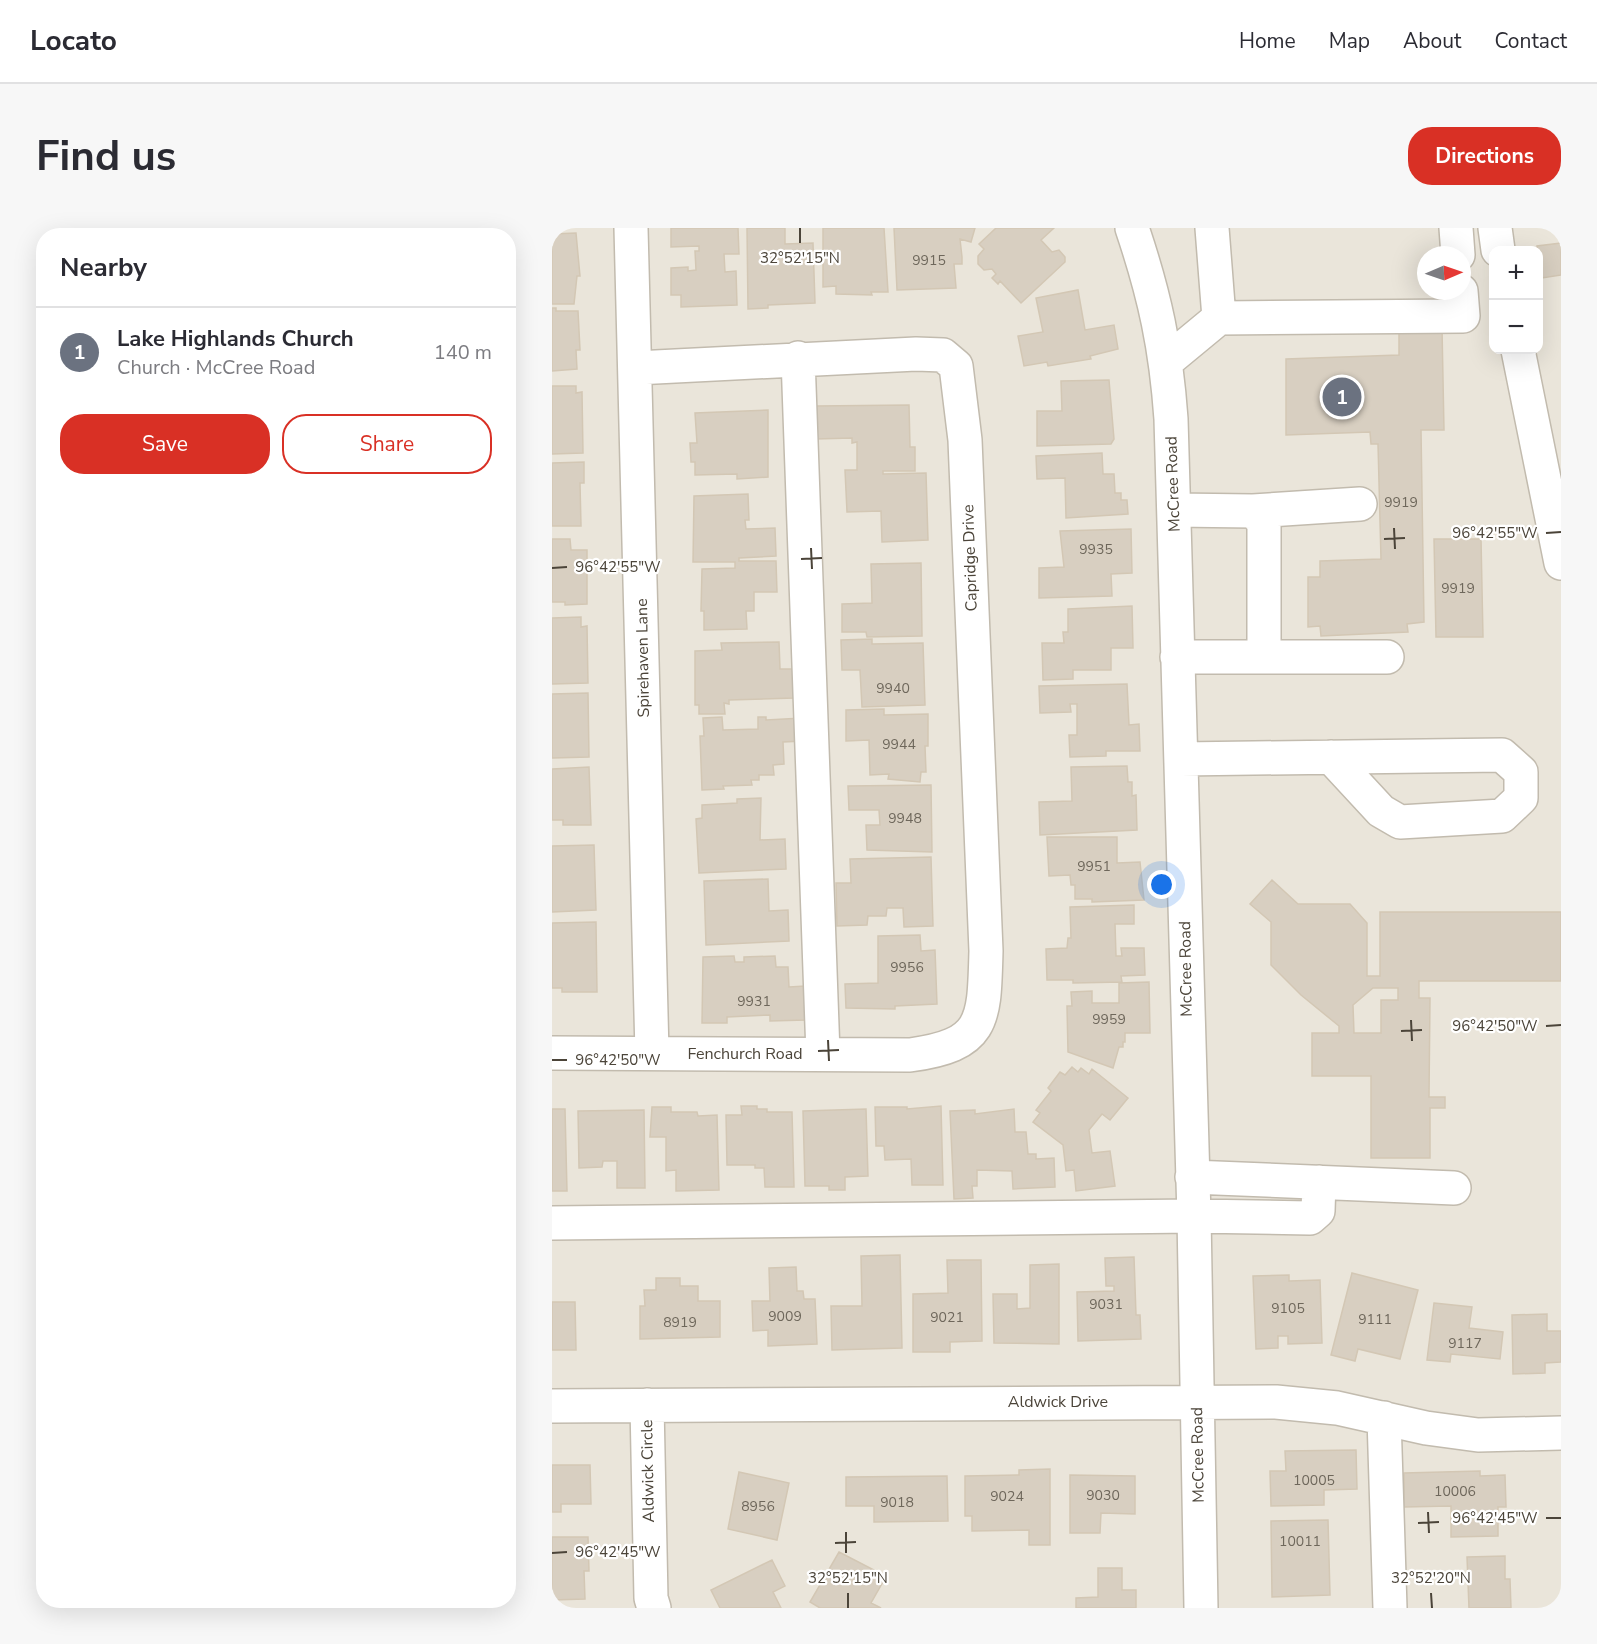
<!DOCTYPE html>
<meta charset="utf-8">
<style>
:root{--surface:#fff;--page:#f7f7f7;--text:#2b2b33;--muted:#7c7c81;--line:#e1e1e2;--accent:#d93025}
body{margin:0;font-family:"Nunito Sans",sans-serif;background:var(--page);color:var(--text)}
.controls{position:absolute;right:18px;top:18px;display:grid;overflow:hidden;border-radius:12px;box-shadow:0 6px 24px #0002}
.controls button{width:54px;height:54px;display:grid;place-items:center;padding:0;border:0;border-bottom:2px solid var(--line);background:var(--surface);color:var(--text);font:30px sans-serif}
.compass{position:absolute;left:865px;top:18px;width:54px;height:54px;border-radius:50%;background:var(--surface);box-shadow:0 6px 24px #0002;rotate:88deg}
.you{position:absolute;left:610px;top:657px;width:21px;height:21px;margin:-15px;border:4px solid #fff;border-radius:50%;background:#1a73e8;box-shadow:0 0 0 9px #1a73e833}
.badge{display:grid;place-items:center;width:39px;height:39px;border-radius:50%;background:var(--accent);color:#fff;font-size:20px;font-weight:700}
.pin{position:absolute;translate:-50% -50%;border:3px solid #fff;box-shadow:0 2px 6px #0006}
.list{margin:0;padding:0;list-style:none}
h2{display:flex;justify-content:space-between;align-items:center;height:78px;margin:0;padding:0 24px;font-size:26px}
h2 small{font-size:20px;font-weight:400;color:var(--muted)}
.list li{display:grid;grid-template-columns:39px 1fr auto;gap:18px;align-items:center;box-sizing:border-box;height:90px;padding:0 24px;border-top:2px solid var(--line)}
.list b{display:block;font-size:22px;white-space:nowrap}
.list p{margin:0;font-size:20px;white-space:nowrap;color:var(--muted)}
.list em{font-size:20px;font-style:normal;color:var(--muted)}
.actions{display:flex;gap:12px;padding:18px 24px}
.actions a{flex:1;padding:14px 0;border:2px solid var(--accent);border-radius:24px;text-align:center;font-size:21px;color:var(--accent)}
.actions .main{background:var(--accent);color:#fff}
.map{position:relative;flex:none;width:1009px;height:1380px;overflow:hidden;border-radius:24px}
header{display:flex;align-items:center;gap:36px;box-sizing:border-box;height:84px;padding:0 30px;background:var(--surface);border-bottom:2px solid var(--line)}
header strong{font-size:28px}
nav{display:flex;gap:33px;margin-inline-start:auto;font-size:21px}
.intro{display:flex;align-items:center;justify-content:space-between;box-sizing:border-box;height:144px;padding:0 36px}
h1{margin:0;font-size:42px}
.button{padding:15px 27px;border-radius:24px;background:var(--accent);color:#fff;font-size:21px;font-weight:700}
main{display:flex;gap:36px;padding:0 36px}
aside{flex:1;background:var(--surface);border-radius:24px;box-shadow:0 6px 24px #0002}
.map>svg:first-child{display:block}
.residential{fill:#eae5da;fill-rule:evenodd}
.building{fill:#d8cfc1;stroke:#d3c7b4;stroke-width:1.5;fill-rule:evenodd}
.lines{fill:none;stroke-linecap:round;stroke-linejoin:round}
.minor-casing{stroke:#c2bbae;stroke-width:36}
.minor{stroke:#fff;stroke-width:33}
.ticks{fill:none;stroke:#4b4439;stroke-width:2}
.labels{text-anchor:middle;dominant-baseline:central;stroke-width:4.5;stroke-linejoin:round;paint-order:stroke}
.number-label{font-size:14px;fill:#6e675b}
.street-label{font-size:16px;fill:#4b4439;stroke:#fff}
.ticks-label{font-size:15px;text-anchor:middle;fill:#4b4439;stroke:#fff;stroke-width:4.5;stroke-linejoin:round;paint-order:stroke}
</style>
<header>
<strong>Locato</strong>
<nav><a>Home</a><a>Map</a><a>About</a><a>Contact</a></nav>
</header>
<div class="intro"><h1>Find us</h1><a class="button">Directions</a></div>
<main>
<aside>
<h2>Nearby<small></small></h2>
<ul class="list">
<li><span class="badge" style="background:#6b7280">1</span><div><b>Lake Highlands Church</b><p>Church · McCree Road</p></div><em>140 m</em></li>
</ul>
<div class="actions"><a class="main">Save</a><a>Share</a></div>
</aside>
<div class="map">
<svg width="1009" height="1380" viewBox="0 0 1009 1380">
<rect width="100%" height="100%" fill="#f6f3ec"/>
<!-- residential -->
<path class="residential" d="M0,0H1009V1380H0ZM942,22H987V122H942ZM874,27H910V63H874Z"/>
<!-- building -->
<path class="building" d="M119,0H186L187,26H172L173,44L184,43L185,77L129,79V67H119V40L136,39V43L144,42L143,23H147V18L119,19Z
M195,0H233V16L261,15L263,75L216,77V80L196,81Z
M271,0H332L336,64H319L320,67L284,66V58L271,59Z
M342,0H423L419,14L408,11L410,29V36H402L404,60L345,62Z
M444,0H502L489,12L500,24L507,22L513,29V34L469,75L448,53L446,56L440,50L444,46L440,41L432,42L426,36V28L432,21L427,16Z
M24,5L28,48H25L22,76H0V6Z
M1009,15V47L990,50L985,18Z
M526,62L533,102L562,97L566,121L538,128L539,131L496,138L495,134L472,138L466,108L491,104L484,70Z
M0,80H4V83H26L28,122H24L25,141L0,143Z
M847,100H890L892,202H869L872,394L855,396L856,404L769,408L768,398L756,399V349H768V333L829,331L826,216H819L818,204L734,207V131L847,127Z
M557,152L562,211L559,216L485,218V183H510L509,153Z
M0,158H24V165L30,164L31,225L0,226Z
M357,177L358,219H363V243H331V246L374,245L376,312L330,314L329,283L295,284L293,242H305V214L300,215V210L264,211V178Z
M216,182V249L185,251V246L143,247V234H139L138,215H145L143,185Z
M550,225L551,246H562L563,265H569V272H575L576,286L514,290L513,250L485,251L484,228Z
M32,234V255H28L29,298H0V235Z
M196,266L197,292H193L194,301L223,300L224,328L187,330V333H224L225,364H202V383H194L195,401L152,402V383H149L150,341L183,340V334H141L142,268Z
M579,301L580,345L559,346L560,368L487,370V340L512,339L508,303Z
M0,311H18L19,322H35V376L13,377V374H0Z
M882,311H929L931,409H884Z
M369,335L370,408L315,409L314,404H290V376L320,375L319,336Z
M580,378L581,420H559V442H521V451L491,452L490,415H512L511,404H516V381Z
M29,389V399L35,398L36,455L0,456V390Z
M320,411V416L371,415L373,477L310,479L308,442H290L289,412Z
M227,414L228,441H241L242,470L177,472V476L172,475L173,486H147V477H143V423L170,422L169,415Z
M575,456L577,497L587,496L588,523H554V528L518,529L517,507H525V476H518L519,484L488,485L487,458Z
M36,465L37,529L0,530V466Z
M332,481V487L376,486V518H373L374,544H369L368,554L336,551L337,546L318,547L317,512L294,513V482Z
M170,489L171,502L206,501V489H214V492L250,490L251,513L231,514L232,536L221,537L222,547H207V552H199L200,557L171,558L172,561L150,562L148,508H152L151,490Z
M575,538L576,554H580V568L584,567L585,602L488,607L487,574L520,573L519,539Z
M37,539L39,597H11V592H0V541Z
M379,557L380,624L315,622L314,597H328L327,582H297L296,558Z
M209,570L208,612L233,611L234,641L147,645L144,591L150,590V577L185,575V571Z
M495,609H565V635L588,634L592,672L540,674V671H523V657H519L518,647L497,648Z
M42,617L44,682L0,684V618Z
M379,629L381,698L352,699L351,680H335L334,688H316L315,697L285,698L284,655H299L298,631Z
M216,651L217,683L236,682L237,713L154,717L152,653Z
M720,652L746,676H798L815,695V748H828V684H1009V753H867V770H878L877,869H893V880H878V930H819V848H760V805H787V798L749,767L719,737V694L698,676ZM821,760H846V772H829V805H802L801,777Z
M582,677V696H563L564,728H570L569,720H592L593,747L569,748L570,754L521,755V752H495L494,721L515,720L516,710H519L518,679Z
M44,694L45,764H10V760H0V695Z
M368,707L369,723L383,722L385,776L343,778V781L294,780L293,756L326,755V708Z
M182,728L183,734H192V729L223,728L224,739H236L237,759L253,758L254,792L218,793V787L175,789V795H150L151,729Z
M597,754L598,805H573V814H571V819H567L561,840L516,824L515,778H520L519,764L540,763V775H567V755Z
M520,839L526,844L529,840L537,846L540,841L576,870L558,892L550,886L537,902L540,925L558,923L563,958L524,963L522,942L514,943L511,917L481,894L488,885L484,882L499,863L496,860L508,844L513,847Z
M189,878H205V881H215V884H240L242,959H213L212,940H203V937H175L174,887H190Z
M389,878L391,957H360L359,931L333,932L332,918H324L323,879H355V881Z
M100,879H119V884H145L146,888L165,887L167,962L124,963V942L114,943V909H98Z
M0,881H13L15,963H0Z
M314,881L316,948L293,949V962H277V958H253L251,883Z
M462,881L463,904H474L476,926H484V931L502,930L503,959L461,961L460,943L425,942V958H420L421,970L402,971L398,883L423,882V886Z
M92,882L93,960H65V933H51L50,939L27,940L26,883Z
M348,1027L350,1120L280,1122L279,1078H310L309,1028Z
M582,1029L584,1087H588L589,1111L526,1113L525,1064L562,1063V1058H554L553,1030Z
M395,1032H429L430,1113L398,1114V1124H361V1066L396,1065Z
M507,1036V1116L442,1115L441,1066H465V1081L478,1080V1037Z
M244,1039L245,1063H251L252,1071H263L265,1116L216,1118V1102L201,1103L200,1073H218L217,1040Z
M800,1045L866,1062L848,1131L806,1121L803,1133L779,1127Z
M737,1047V1053L768,1052L770,1115L736,1116V1108H726V1120L704,1121L701,1048Z
M104,1050H128V1058H146V1073H168V1109L88,1111V1078H93L92,1062H104Z
M0,1074H23L24,1122H0Z
M882,1075L920,1079L917,1100L951,1104L948,1131L899,1126L898,1134L875,1132Z
M995,1086V1103H1009V1134L993,1135V1145L961,1146L960,1087Z
M804,1222L805,1261L772,1262V1277L719,1278L718,1243H734L733,1223Z
M0,1237H38L39,1276H9V1284H0Z
M498,1241V1317H477V1302L420,1303V1288H413V1248L467,1247V1242Z
M928,1243V1248L953,1247L954,1279H946V1308L899,1309V1278L852,1279V1245Z
M187,1244L237,1255L225,1312L176,1301Z
M518,1247L583,1248V1286L549,1285L548,1305H518Z
M395,1248L396,1293L322,1294V1278H294V1249Z
M776,1292L778,1367L720,1369L719,1293Z
M0,1309H36L37,1343H32L33,1371L0,1372Z
M287,1324L324,1343L322,1347L332,1352L319,1375L329,1380H268L258,1374Z
M953,1328V1351H958L959,1380H917L915,1329Z
M220,1332L233,1358L221,1364L229,1380H168L159,1362Z
M546,1340H570V1362H584V1380H524V1370L546,1369Z"/>
<g class="lines">
<!-- minor casing -->
<g class="minor-casing">
<path id="minor" d="M79,0L100,825
M580,0C603,68 614,120 619,191L642,988L649,1380
M660,0L667,90
M904,0L906,27
M943,0L946,22
M966,122L1009,335
M246,130L271,826
M615,133L667,90L911,88L909,63
M622,282L701,283L712,294V429
M701,283L808,276
M625,429H835
M629,531L950,527L969,544V570L950,588L848,594L829,583L779,529
M0,825L358,827C434,817 432,792 434,723L413,212L404,138L391,127L364,126L84,140
M640,949L902,960
M0,995L642,988L758,990L766,983L767,954
M95,1177L99,1370L102,1380
M0,1178L724,1174L785,1180L874,1200L926,1207L1009,1205
M832,1190L838,1380"/>
</g>
<!-- minor -->
<use href="#minor" class="minor"/>
</g>
<!-- ticks -->
<path class="ticks" d="M248,0V15M842,300L843,321M994,305L1009,304M832,311L853,310M259,320L260,341M249,331L270,330M0,340L15,339M859,792L860,813M994,798L1009,797M849,803L870,802M276,812L277,833M266,823L287,822M0,832H15M876,1284L877,1305M994,1290H1009M866,1295L887,1294M294,1304V1325M283,1315L304,1314M0,1325L15,1324M296,1365V1380M879,1365L880,1380"/>
<g class="labels">
<!-- number labels -->
<g class="number-label">
<text x="377" y="32">9915</text>
<text x="849" y="274">9919</text>
<text x="544" y="321">9935</text>
<text x="906" y="360">9919</text>
<text x="341" y="460">9940</text>
<text x="347" y="516">9944</text>
<text x="353" y="590">9948</text>
<text x="542" y="638">9951</text>
<text x="355" y="739">9956</text>
<text x="202" y="773">9931</text>
<text x="557" y="791">9959</text>
<text x="554" y="1076">9031</text>
<text x="736" y="1080">9105</text>
<text x="233" y="1088">9009</text>
<text x="395" y="1089">9021</text>
<text x="823" y="1091">9111</text>
<text x="128" y="1094">8919</text>
<text x="913" y="1115">9117</text>
<text x="762" y="1252">10005</text>
<text x="903" y="1263">10006</text>
<text x="551" y="1267">9030</text>
<text x="455" y="1268">9024</text>
<text x="345" y="1274">9018</text>
<text x="206" y="1278">8956</text>
<text x="748" y="1313">10011</text>
</g>
<!-- street labels -->
<g class="street-label">
<text transform="translate(621 256) rotate(-92)">McCree Road</text>
<text transform="translate(418 330) rotate(-92)">Capridge Drive</text>
<text transform="translate(91 430) rotate(-91)">Spirehaven Lane</text>
<text transform="translate(634 741) rotate(-91)">McCree Road</text>
<text x="193" y="826">Fenchurch Road</text>
<text x="506" y="1174">Aldwick Drive</text>
<text transform="translate(646 1227) rotate(-91)">McCree Road</text>
<text transform="translate(96 1243) rotate(-91)">Aldwick Circle</text>
</g>
</g>
<g class="ticks-label">
<text x="248" y="35">32°52'15"N</text>
<text x="943" y="310">96°42'55"W</text>
<text x="66" y="344">96°42'55"W</text>
<text x="943" y="803">96°42'50"W</text>
<text x="66" y="837">96°42'50"W</text>
<text x="943" y="1295">96°42'45"W</text>
<text x="66" y="1329">96°42'45"W</text>
<text x="296" y="1355">32°52'15"N</text>
<text x="879" y="1355">32°52'20"N</text>
</g>
</svg>
<div class="controls">
<button>+</button>
<button>−</button>
</div>
<svg class="compass" viewBox="-18 -18 36 36"><path d="M0-13l5 13h-10z" fill="#e53935"/><path d="M0 13l5-13h-10z" fill="#7c7c81"/></svg>
<div class="you"></div>
<div class="pin badge" style="left:790px;top:169px;background:#6b7280">1</div>
</div>
</main>
